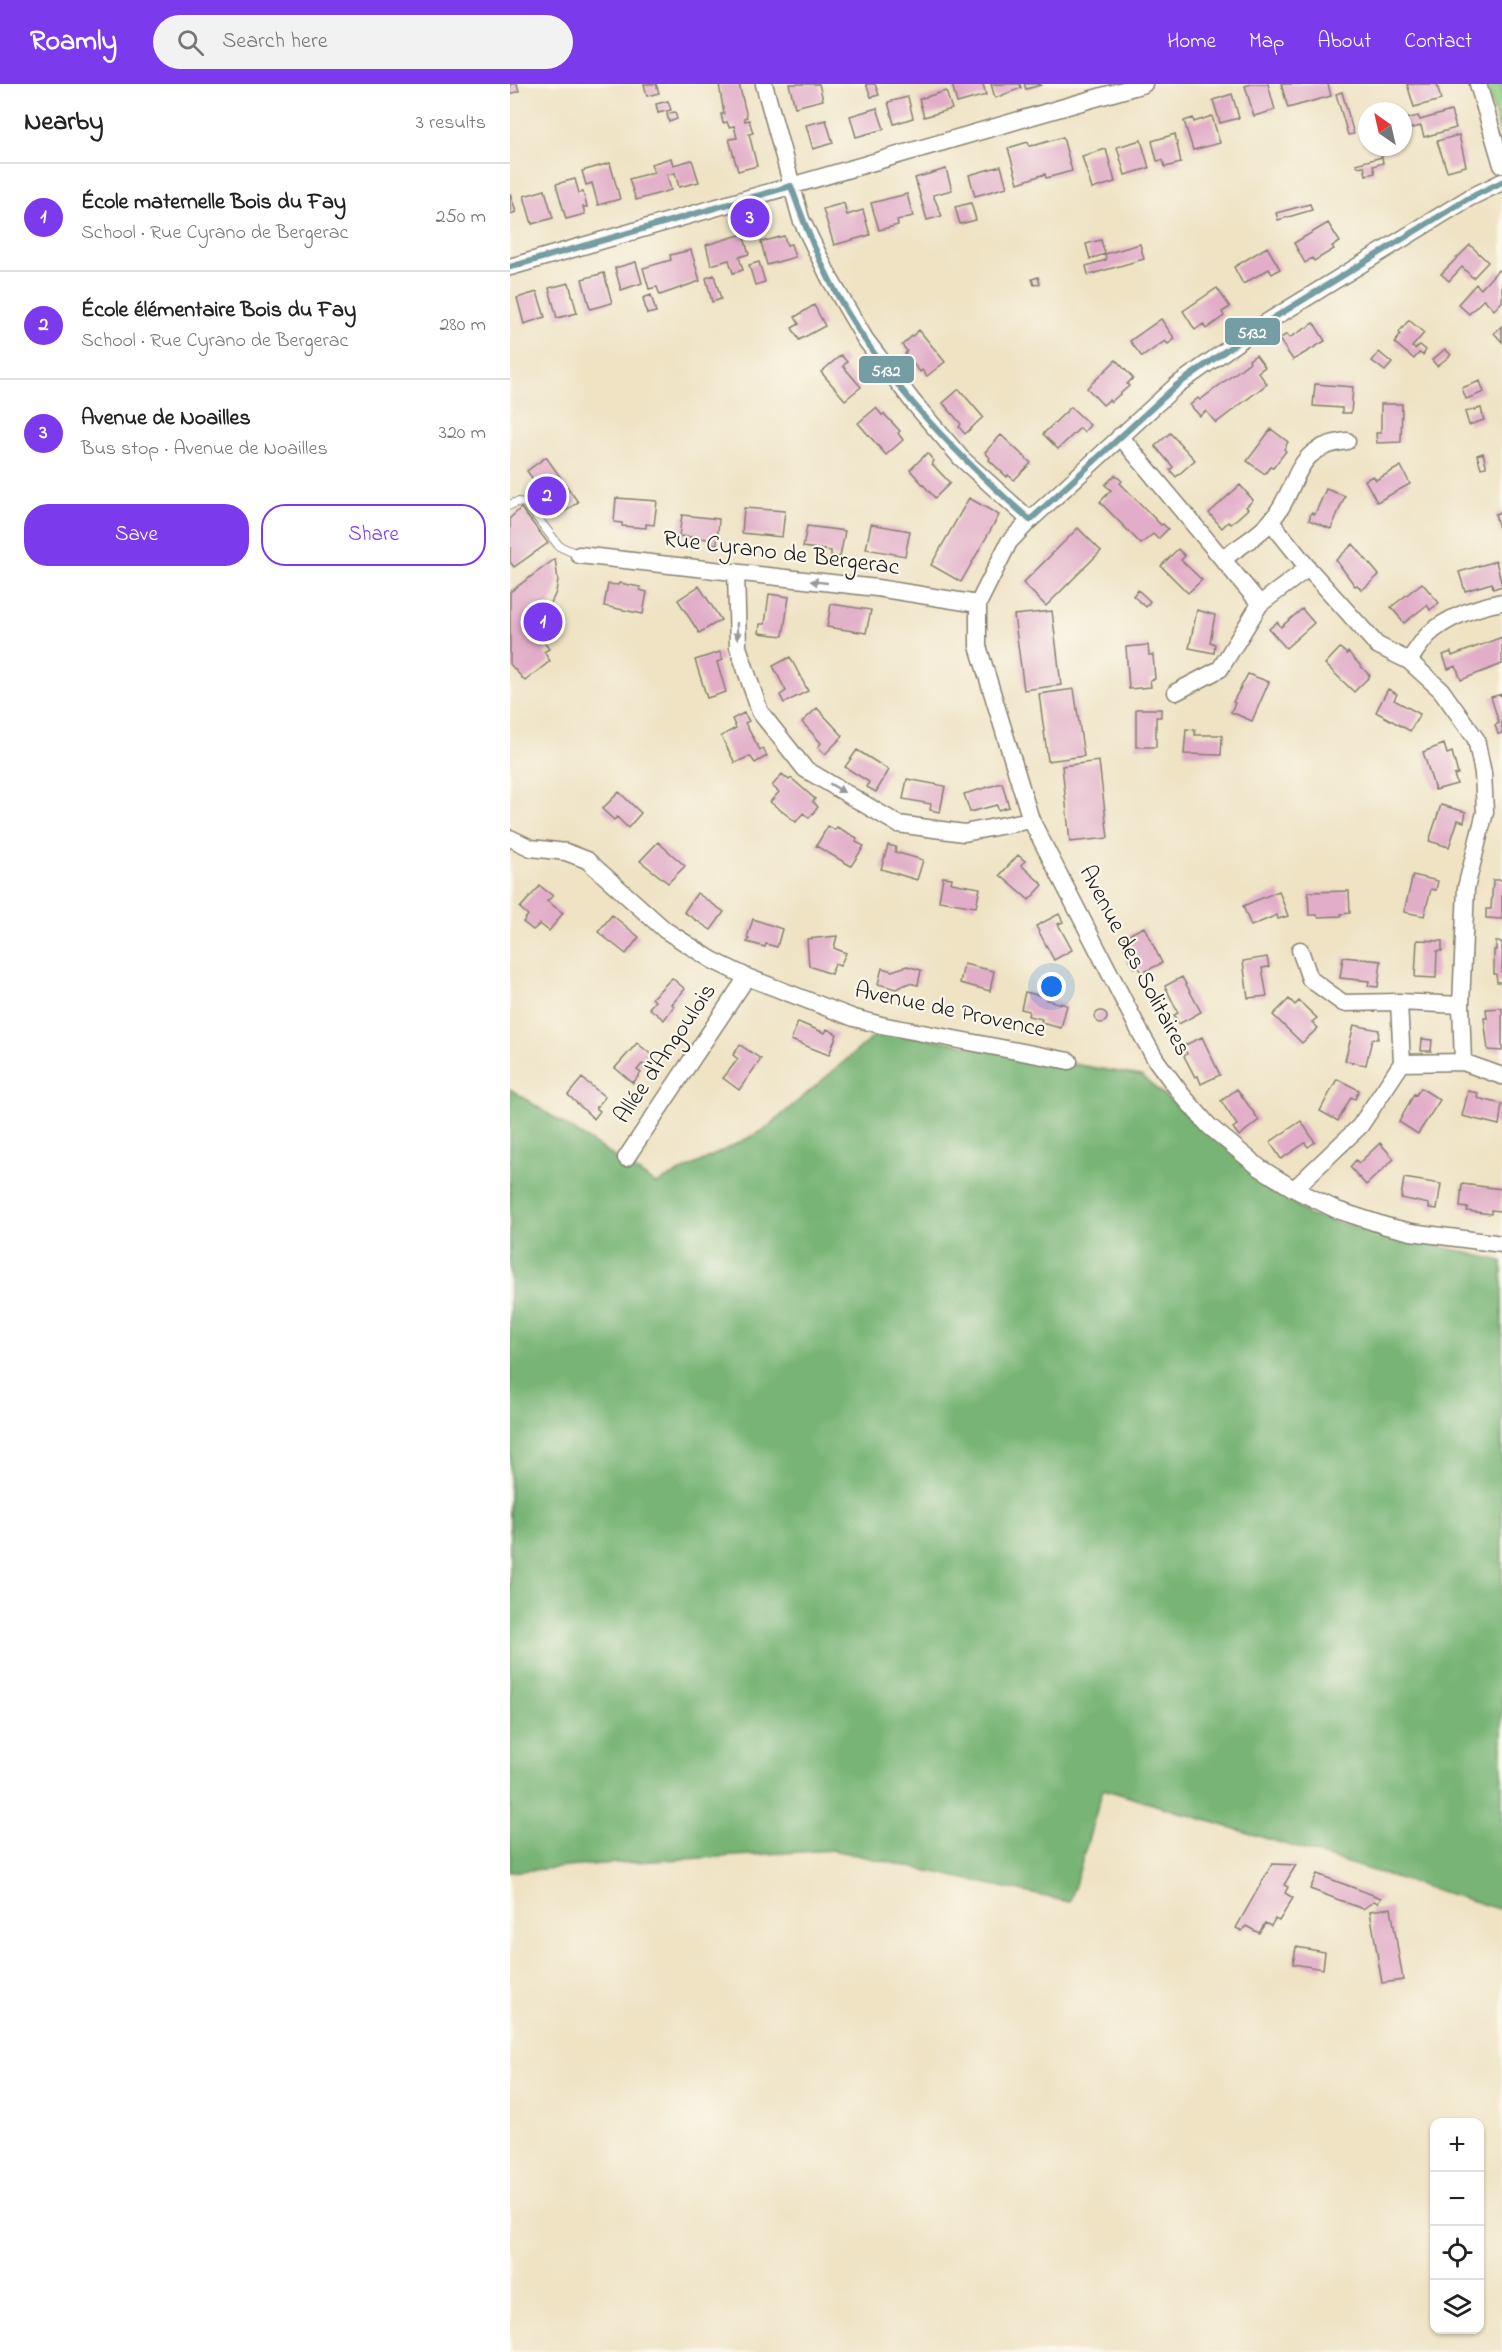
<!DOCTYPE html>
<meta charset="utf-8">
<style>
:root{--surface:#fff;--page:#f2f2f2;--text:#222;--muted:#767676;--line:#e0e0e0;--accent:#7c3aed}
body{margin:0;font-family:"Indie Flower",sans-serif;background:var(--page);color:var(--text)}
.controls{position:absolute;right:18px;bottom:18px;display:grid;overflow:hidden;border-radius:12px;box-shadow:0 2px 4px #0004}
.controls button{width:54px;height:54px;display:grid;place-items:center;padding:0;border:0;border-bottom:2px solid var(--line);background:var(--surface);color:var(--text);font:30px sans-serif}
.compass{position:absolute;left:848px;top:18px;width:54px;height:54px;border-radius:50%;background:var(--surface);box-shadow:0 2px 4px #0004;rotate:326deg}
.you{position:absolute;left:542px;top:903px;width:21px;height:21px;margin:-15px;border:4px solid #fff;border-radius:50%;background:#1a73e8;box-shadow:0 0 0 9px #1a73e833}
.badge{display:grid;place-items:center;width:39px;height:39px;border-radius:50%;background:var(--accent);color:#fff;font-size:20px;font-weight:700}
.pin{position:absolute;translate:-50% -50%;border:3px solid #fff;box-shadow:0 2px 6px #0006}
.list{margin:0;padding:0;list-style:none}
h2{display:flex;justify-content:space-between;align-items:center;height:78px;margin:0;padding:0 24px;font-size:26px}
h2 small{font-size:20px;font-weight:400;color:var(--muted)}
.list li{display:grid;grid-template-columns:39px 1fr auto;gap:18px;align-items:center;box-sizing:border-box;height:108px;padding:0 24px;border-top:2px solid var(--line)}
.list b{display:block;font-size:22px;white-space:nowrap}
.list p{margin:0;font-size:20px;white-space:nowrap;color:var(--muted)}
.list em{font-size:20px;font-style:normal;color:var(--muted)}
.actions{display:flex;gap:12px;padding:18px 24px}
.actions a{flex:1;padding:14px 0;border:2px solid var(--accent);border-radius:24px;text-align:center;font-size:21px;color:var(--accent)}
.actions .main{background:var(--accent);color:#fff}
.icon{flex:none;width:33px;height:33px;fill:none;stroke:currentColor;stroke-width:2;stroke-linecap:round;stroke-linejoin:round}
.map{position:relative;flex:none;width:992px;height:2268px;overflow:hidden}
header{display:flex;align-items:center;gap:36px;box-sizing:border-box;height:84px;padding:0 30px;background:var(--accent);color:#fff}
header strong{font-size:28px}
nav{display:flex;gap:33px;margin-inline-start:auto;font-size:21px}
.search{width:420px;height:54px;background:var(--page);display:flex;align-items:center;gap:15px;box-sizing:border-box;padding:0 21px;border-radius:33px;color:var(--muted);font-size:22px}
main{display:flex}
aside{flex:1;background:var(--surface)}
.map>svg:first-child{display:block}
.green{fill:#94d288;stroke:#587752;stroke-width:1.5}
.forest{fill:#77b474;stroke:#4a6848;stroke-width:1.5}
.building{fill:#e1adc8}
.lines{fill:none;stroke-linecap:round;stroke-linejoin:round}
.service-casing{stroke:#868070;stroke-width:10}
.minor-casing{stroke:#868070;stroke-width:19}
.service{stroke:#fff;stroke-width:8}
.minor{stroke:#fff;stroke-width:16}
.bus-1-casing{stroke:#fbf7ec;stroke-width:10}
.bus-1{stroke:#749da4;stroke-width:6}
.oneway{fill:#999}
.labels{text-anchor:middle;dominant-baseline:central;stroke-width:4.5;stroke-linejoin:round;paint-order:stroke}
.street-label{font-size:24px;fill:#1c1c1c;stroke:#fbf7ec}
.line-badge{stroke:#fbf7ec;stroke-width:2}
.badge-label{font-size:16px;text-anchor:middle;font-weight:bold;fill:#fff}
</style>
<header>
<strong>Roamly</strong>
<div class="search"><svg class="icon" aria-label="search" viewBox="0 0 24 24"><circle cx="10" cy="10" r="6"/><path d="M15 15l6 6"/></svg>Search here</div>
<nav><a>Home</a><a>Map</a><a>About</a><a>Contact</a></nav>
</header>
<main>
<aside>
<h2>Nearby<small>3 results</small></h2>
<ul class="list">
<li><span class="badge">1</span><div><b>École maternelle Bois du Fay</b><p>School · Rue Cyrano de Bergerac</p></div><em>250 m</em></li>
<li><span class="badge">2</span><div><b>École élémentaire Bois du Fay</b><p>School · Rue Cyrano de Bergerac</p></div><em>280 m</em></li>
<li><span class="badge">3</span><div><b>Avenue de Noailles</b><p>Bus stop · Avenue de Noailles</p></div><em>320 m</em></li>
</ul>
<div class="actions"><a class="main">Save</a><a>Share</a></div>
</aside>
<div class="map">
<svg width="992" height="2268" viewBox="0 0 992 2268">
<rect width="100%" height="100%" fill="#fbf7ec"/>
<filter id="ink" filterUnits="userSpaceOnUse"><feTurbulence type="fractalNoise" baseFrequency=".0167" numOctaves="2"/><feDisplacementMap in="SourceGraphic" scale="12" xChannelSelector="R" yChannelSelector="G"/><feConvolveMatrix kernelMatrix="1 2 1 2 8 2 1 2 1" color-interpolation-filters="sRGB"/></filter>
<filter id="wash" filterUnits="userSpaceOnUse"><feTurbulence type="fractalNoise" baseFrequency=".008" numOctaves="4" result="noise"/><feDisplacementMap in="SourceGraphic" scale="24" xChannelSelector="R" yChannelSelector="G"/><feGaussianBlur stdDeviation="1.35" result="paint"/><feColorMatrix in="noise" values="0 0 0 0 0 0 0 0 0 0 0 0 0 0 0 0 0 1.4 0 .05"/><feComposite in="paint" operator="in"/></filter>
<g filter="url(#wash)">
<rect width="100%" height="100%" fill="#efe3c4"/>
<!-- green -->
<path class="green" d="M976,0H992V54Z"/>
<!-- forest -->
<path class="forest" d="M371,946L631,992L800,1132L992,1177V1826L593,1705L560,1818L323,1766L91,1780L0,1788V1005L146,1100L254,1046Z"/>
<g id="blocks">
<!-- building -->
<path class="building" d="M0,0H7L9,7L0,10Z
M134,0H146L149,9L137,12Z
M209,0H229L237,33L234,34L235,37L239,36L243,49L239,50L247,82L228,87L219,55L227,54L224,42L219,43L217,38L213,39L211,30H214Z
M279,0H309L313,16L285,23Z
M356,0H365L369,11L361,13Z
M442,0H473L476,11L447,19Z
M481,0H510L511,4L485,14Z
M514,0H530L531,1L516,5Z
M741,0H758L765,26L744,32L735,2Z
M771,0H818L821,12L778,24Z
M897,0H927L931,16L904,23Z
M436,7L442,25L414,33L409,15Z
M832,8L844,50L838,51L826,10Z
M722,10L729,34L710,39L703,16Z
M398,13L403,34L384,40L378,18Z
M158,17L161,26L148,29L146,20Z
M367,24L374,45L346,53L340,32Z
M941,27L946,44L914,53L911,42L898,45L895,35L908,32L910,36Z
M165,28L167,35L159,38L157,30Z
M702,32L710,59L683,66L674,37L683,34L684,38Z
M316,36L323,59L303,65L296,41Z
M665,50L671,79L655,83L653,76L647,77L642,57Z
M949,51L956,82L937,87L927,57Z
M553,53L562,87L536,94L535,90L508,99L498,64L518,58L519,62L526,61Z
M631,56L639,84L615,91L607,63Z
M596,65L605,98L582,105L572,72Z
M872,73L873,79L863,82L865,89L856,91L854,82L849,83L846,80Z
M161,74L163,81L182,76L189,98L169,103L165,89L157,91L161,106L126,116L119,95L144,88L141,80Z
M100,79L110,115L88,121L82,99L76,101L72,87Z
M491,82L497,103L465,112L459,91Z
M436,85L442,106L423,111L432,132L417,136L405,94Z
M65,95L69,109L73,108L77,123H73L75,130L56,135L46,100Z
M35,106L43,134L22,140L14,112Z
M0,109L6,128L0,130Z
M397,110L403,132L387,136L388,141L369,146L361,119Z
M334,119L337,131L353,126L360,151L324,161L313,125Z
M461,119L466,136L450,140L445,123Z
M800,120L802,126L768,136L766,129Z
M818,139L830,158L822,162L824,165L804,177L802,174L795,179L784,159Z
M233,150L239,170L229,173L233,186L223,189L219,176L201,181L196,161Z
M274,152L277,161L281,160L285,173L257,181L251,158Z
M591,156L595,170L630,160L634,175L578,191L576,182L596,176L595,170L580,175L576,160Z
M960,161L978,178L963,194L952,183L939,197L931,190Z
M757,163L770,185L762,190L759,185L733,200L724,183Z
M181,166L190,197L150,211L147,203L139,205L133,184L161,176L160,171Z
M126,178L132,199L111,206L105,184Z
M249,178L255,198L245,201L239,181Z
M988,186L992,190V218L984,226L974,215L959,230L948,220L966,200L971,205Z
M94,189L102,219L80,225L72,195Z
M204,191L211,215L202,218L196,194Z
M528,193L530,200L524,201L522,195Z
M59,199L67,229L47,234L39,204Z
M707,204L720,223L712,228L714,232L696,245L693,240L685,246L673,227Z
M27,208L35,233L14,240L7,214Z
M141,211L146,228L137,230L133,214Z
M304,221L315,242L289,256L282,244L289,240L285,233Z
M651,235L665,255L658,260L655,257L632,273L620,257Z
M899,236L914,249L902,263L905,265L910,261L916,266L913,271L909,269L904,275L885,259L890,250L889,248Z
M804,239L815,257L783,276L769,255L777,250L779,254Z
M992,242V258L984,249Z
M409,246L435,278L417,292L412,286L410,288L395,270L397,267L392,261Z
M935,265L941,271L927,282L922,276Z
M869,268L882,279L875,287L862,277Z
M331,271L337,278L333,282L351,303L335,316L311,288Z
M746,271L755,283L748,288L757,300L706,339L696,327L690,332L680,321L688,314L690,316L740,278L739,276Z
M606,276L623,294L617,300L619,302L601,318L599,316L593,321L577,304Z
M970,297L974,308L956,315L952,304Z
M805,300L843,303L841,329H832V324L803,322Z
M449,305L473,333L455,350L449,343L451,340L433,319Z
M871,320H892L891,358L867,359L866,349H871Z
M561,323L580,341L574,348L570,344L548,365L533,350Z
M366,324L372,331L374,330L390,347L388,349L393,356L376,371L348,339Z
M971,324L974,336L959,341L955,328Z
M761,345L778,358L774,365L776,367L763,384L760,383L755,390L737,377Z
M660,349L685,376L666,393L660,386L663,383L645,362Z
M491,351L521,379L504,396L498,391L497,393L479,376L480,374L475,368Z
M417,369L424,377L422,380L440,399L425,414L400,386Z
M973,369L976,380V383L971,384L967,371Z
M36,373L68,418L49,432L17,387Z
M891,382L900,400L867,418L855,396L863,392L866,396Z
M605,391L612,397L610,399L651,441L653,440L658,445L648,455L643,450L631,460L590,418L601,406L595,401Z
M730,401L743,416L736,423L738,425L721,440L718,438L712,444L699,429Z
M816,405L835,412L821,445L799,436L801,429L805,430Z
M106,414L147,417L144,441L136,440V444L112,442V439L104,438Z
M459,414L489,431L451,498L421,481Z
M11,424L38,459L4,483L0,478V434Z
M234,424L275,427L272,453L232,449Z
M992,428V451H991L985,430Z
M172,431L209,435L207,460L198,459V455L169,452Z
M361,440L400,447L395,472L356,465Z
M297,442L335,447L330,473L321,472V467L293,463Z
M568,444L591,467L536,522L513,499Z
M843,460L869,491L852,506L847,501L845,502L826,476Z
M668,465L675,472L671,476L692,496L678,509L651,482Z
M45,475L48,496L46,508L36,530L23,543L39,565L34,568L40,577L15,597L0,580V508Z
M986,477L992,502L983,505L982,499L955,507L949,488Z
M109,499L130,503V506L137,508L133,530L94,522L98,500L108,501Z
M912,499L929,519L920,526L917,521L894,539L881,523Z
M189,502L211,536L189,549L168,516Z
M628,506L640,517L636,523L623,512Z
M259,510L279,513L273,552L249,549L250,540H255Z
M321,520L361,526L356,549L317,543Z
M792,525L804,539L776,564L759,545L767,538L771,543Z
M687,526L705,531L700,558L705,560L704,569L679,564Z
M542,527L551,601L514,606L504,531Z
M992,553V580L951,596L946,582L938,585L933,571L941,568L942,572Z
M638,561L639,571H643L645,595L640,596L641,603L619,605L616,563Z
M830,564L837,570L838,568L860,592L844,608L815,580Z
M210,568L213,576L207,578L216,608L197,614L185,576Z
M280,573L298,607L274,619L270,611L276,607L263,582Z
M738,590L759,598L742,637L721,628L725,619L723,618Z
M564,605L574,672L538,677L529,610Z
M878,605L887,610L884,616L910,630L900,647L866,628Z
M992,610V649L988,650L985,641L989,639L981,613Z
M307,624L333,652L315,670L308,663L311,659L292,638Z
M626,625H651V633H646V663H626Z
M234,629L239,637L235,639L250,666L253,664L257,672L245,679L240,672L225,679L211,652L226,644L222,635Z
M676,645L685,646V651H712L711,671L674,670Z
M934,660L937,670L942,668L948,690L944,691L947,700L925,706L913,668Z
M347,666L379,686L366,708L357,703L359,698L335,683Z
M589,677L598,754L560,758L552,682Z
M272,690L279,696L281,694L305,715L303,718L308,723L299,734L293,729L286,738L260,718L269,708L262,702Z
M397,695L435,702L430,728L420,726L421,720L393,715Z
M492,699L499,723L488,726L487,721L460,728L454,710Z
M109,708L131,729L118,744L107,733L104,736L92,725Z
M931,721L956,728L954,738L948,736L939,763L919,757Z
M318,742L325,746L327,743L347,754L346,758L354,762L341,782L306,762Z
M148,758L175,782L158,799L130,777Z
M378,761L386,763L385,768L413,776L407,796L371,785Z
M508,771L515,777L511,781L533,801L519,816L490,791Z
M903,791L928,797L926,806L921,805L914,832L894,828Z
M433,793L442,794L441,799L470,804L466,823L429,817Z
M983,796H992V835L976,834V825H981Z
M30,802L43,812L37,817L53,829L39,847L30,840L23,846L13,838L18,831L10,824Z
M769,807L778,832L768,835L767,831L741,842L733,822Z
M839,807L840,829L831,830V832L808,833L807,831H799L798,808Z
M187,809L214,828L201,846L174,828Z
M549,830L553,838L548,840L562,866L544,876L526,842Z
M102,831L129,853L116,870L88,848Z
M243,835L272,845L267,863L256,860L255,863L237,858L239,855L237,854Z
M634,843L652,879L632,889L628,882L624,884L614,864L618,861L614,853Z
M327,852L324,864L336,869L330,882L325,880L321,890L299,882L297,855Z
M907,856L932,857V867H927L926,894L905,893Z
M986,858H992V898H987L986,890H984V866H986Z
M757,873L759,883L752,884L757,912L738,914L733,877Z
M833,873L871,877L868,903L858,902L859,897L830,894Z
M454,880L484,887L480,907L450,899Z
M397,882L411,886L408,901L399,899L386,905L368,900L372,884L382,887Z
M672,893L691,928L669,940L664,931L668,929L655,902Z
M162,894L175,905L162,920L164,922L154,936L139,924L145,917L142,914Z
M515,908L537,913L536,916L557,921L551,944L531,939L532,935L518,932L519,927L511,925Z
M779,915L785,921L789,917L807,934L802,938L808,944L792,959L763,931Z
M992,924V967L978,966L974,934H977L976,925Z
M585 933a6 6 0 1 1 12 0a6 6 0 1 1-12 0Z
M288,938L315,949L317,945L327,950L319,971L281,956Z
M844,941L869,946L868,955H862L856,981L835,977Z
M692,953L710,991L691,1000L688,992L685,993L674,972L677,970L673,962Z
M912,955L922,956L921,967H911Z
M127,959L143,972L135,982L132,980L127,986L131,989L123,999L105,984Z
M230,961L251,975L229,1006L213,994L228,975L223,971Z
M72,994L95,1013L86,1024L90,1027L84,1035L58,1011Z
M827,995L849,1006L845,1015L841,1013L828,1037L810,1027Z
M911,1004L930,1016L908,1050L889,1038L904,1010L906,1011Z
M727,1005L749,1036L729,1052L723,1044L727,1041L711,1017Z
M958,1007L968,1009L967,1014L992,1020L989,1041L952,1032Z
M791,1037L805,1058L798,1063L795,1059L771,1075L760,1058Z
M870,1059L884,1075L856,1101L840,1083L846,1076L849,1079Z
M894,1094L931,1100L927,1125L919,1124V1120L891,1114Z
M952,1100L992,1105L990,1127L981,1126V1130L957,1127L958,1124L950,1123Z
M762,1780L786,1781L774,1801L778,1803L775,1809L783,1814L769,1837L765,1835L761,1842L755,1839L749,1849L736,1842L732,1847L726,1844Z
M807,1790L871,1814L868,1819L864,1817L853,1825L800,1805Z
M881,1824L893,1896L872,1899L860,1827Z
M786,1863L815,1868L813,1885L783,1880Z"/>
</g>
</g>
<g filter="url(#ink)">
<use href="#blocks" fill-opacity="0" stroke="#868070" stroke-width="1.5"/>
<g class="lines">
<!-- service casing -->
<g class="service-casing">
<path id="service" d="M0,421L7,418L16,419L49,462L69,471"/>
</g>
<!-- minor casing -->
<g class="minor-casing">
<path id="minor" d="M254,0L291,135L320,195L355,255L403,318L451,374L520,436
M968,0L992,81
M992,98L959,114L749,243L667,301L520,436L499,458L468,520V562L521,736L630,948L646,976L672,1011L699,1042L750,1084L784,1105L827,1126L876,1142L901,1148L992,1160
M0,183L634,0
M610,352L750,520
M761,438L798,484L867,561L899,577L931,606L966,655L973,689L975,728L956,804L951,921L889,918L892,979L850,1042L784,1105
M69,471L367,504L468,520
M713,475C728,463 749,452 761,437C791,403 780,363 837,357
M226,488L228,563L250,628L295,685L388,740L454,749L521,736
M899,577C905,568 911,558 919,550C938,533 967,523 992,518
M666,608L710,585L750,520L798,484
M0,754L21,764L56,768L77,776L155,846L202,876L237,893L344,934L371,941L559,977
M790,866L800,895L833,919L889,918
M953,978L992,992
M892,979L953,978L951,921
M116,1074L237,893"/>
</g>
<!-- service -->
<use href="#service" class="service"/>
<!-- minor -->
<use href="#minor" class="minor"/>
<!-- bus-1 casing -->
<g class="bus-1-casing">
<path id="bus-1" d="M281,102C292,134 304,165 319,195C366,289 442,367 520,436
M0,183L281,102
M520,436L667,301L749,243L959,114L992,98"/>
</g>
<!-- bus-1 -->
<use href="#bus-1" class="bus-1"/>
</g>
<!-- one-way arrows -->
<defs><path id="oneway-solid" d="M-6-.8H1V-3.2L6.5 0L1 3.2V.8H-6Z" transform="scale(1.5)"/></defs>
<g class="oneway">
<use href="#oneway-solid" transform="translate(309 498) rotate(-174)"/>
<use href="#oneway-solid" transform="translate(227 547) rotate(89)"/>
<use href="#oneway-solid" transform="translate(327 704) rotate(31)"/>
</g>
</g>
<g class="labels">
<!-- street labels -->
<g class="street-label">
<text transform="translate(271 470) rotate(7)">Rue Cyrano de Bergerac</text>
<text transform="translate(624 877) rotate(62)">Avenue des Solitaires</text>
<text transform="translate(440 927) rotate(12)">Avenue de Provence</text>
<text transform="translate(156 970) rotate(-56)">Allée d'Angoulois</text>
</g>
</g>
<g class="line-badge">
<rect x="714" y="233" width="57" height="29" rx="6" fill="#749da4"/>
<rect x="348" y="271" width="57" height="29" rx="6" fill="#749da4"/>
</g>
<g class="badge-label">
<text x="742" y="254">5132</text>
<text x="376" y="292">5132</text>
</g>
</svg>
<div class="controls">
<button>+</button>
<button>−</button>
<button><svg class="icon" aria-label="locate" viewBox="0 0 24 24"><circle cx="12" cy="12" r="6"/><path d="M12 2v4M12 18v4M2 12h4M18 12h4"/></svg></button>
<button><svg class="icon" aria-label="layers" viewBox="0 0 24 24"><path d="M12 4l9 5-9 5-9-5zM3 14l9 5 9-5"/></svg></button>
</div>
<svg class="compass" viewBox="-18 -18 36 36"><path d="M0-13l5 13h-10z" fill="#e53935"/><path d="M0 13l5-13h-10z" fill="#767676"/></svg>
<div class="you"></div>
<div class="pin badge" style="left:33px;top:538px">1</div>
<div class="pin badge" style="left:37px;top:412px">2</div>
<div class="pin badge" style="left:240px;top:134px">3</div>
</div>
</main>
